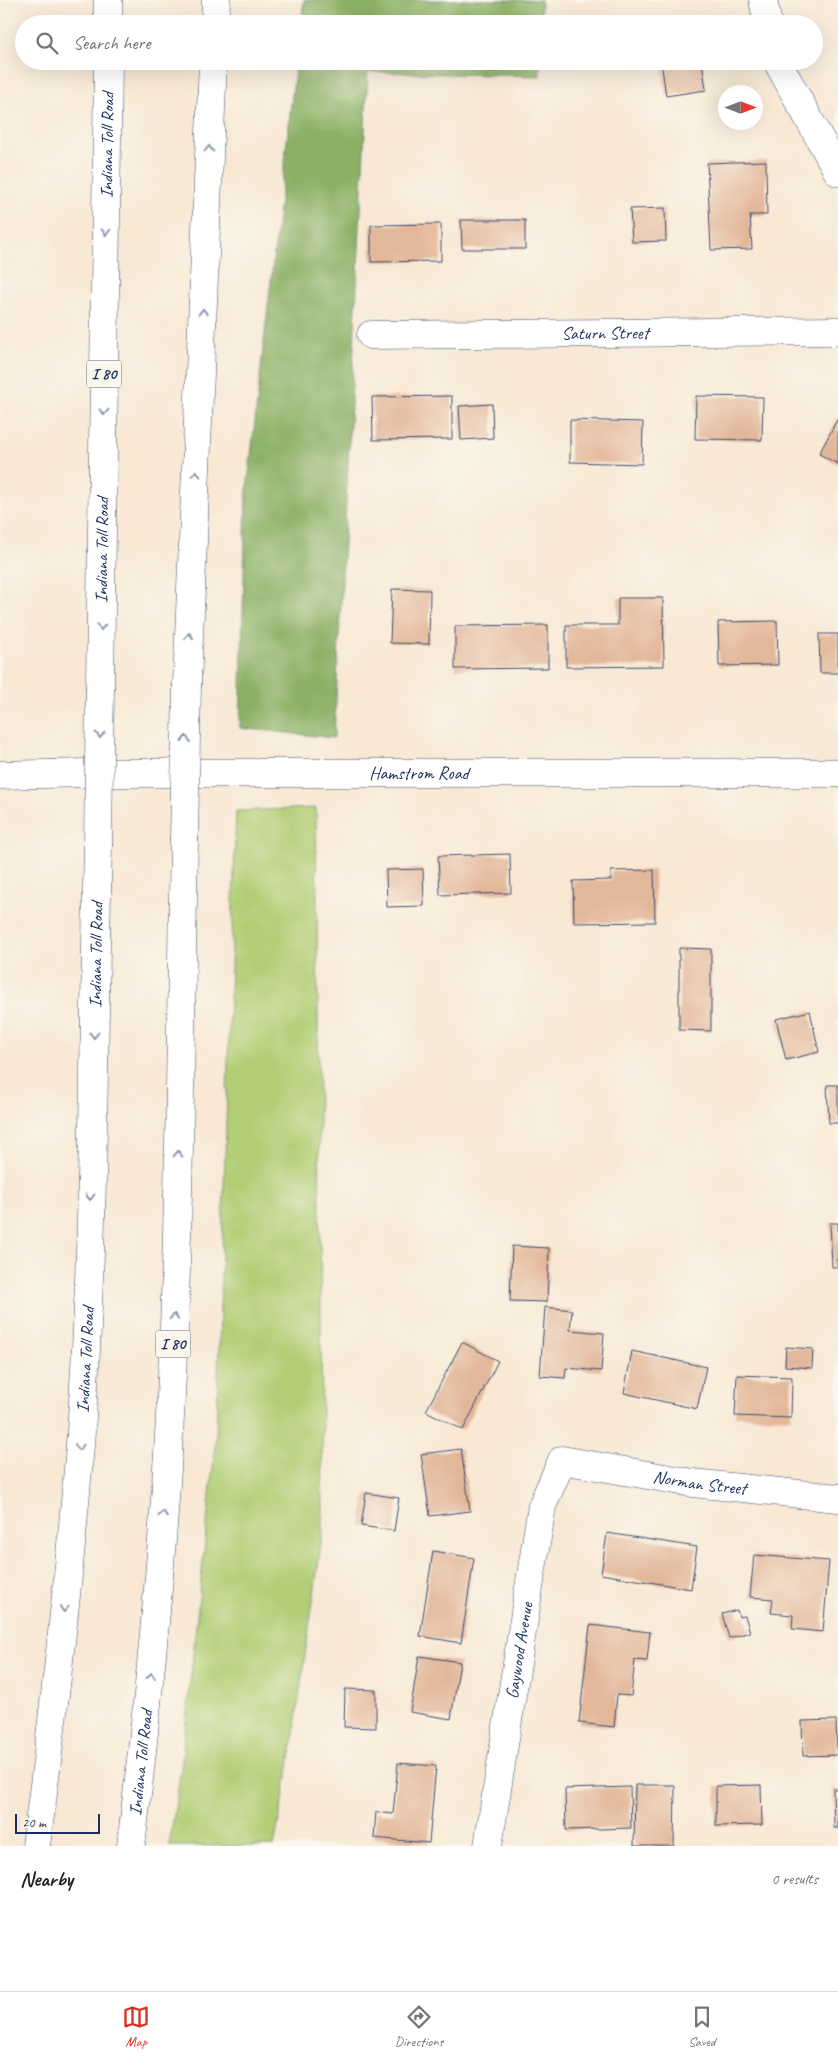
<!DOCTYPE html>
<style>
:root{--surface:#fff;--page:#f6f6f6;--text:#202124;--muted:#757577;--line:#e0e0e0;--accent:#d93025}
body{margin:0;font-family:Caveat,sans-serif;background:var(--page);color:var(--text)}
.compass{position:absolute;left:718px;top:85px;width:45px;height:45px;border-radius:50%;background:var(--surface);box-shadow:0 5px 20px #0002;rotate:90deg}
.scale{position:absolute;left:15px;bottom:12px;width:85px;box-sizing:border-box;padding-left:5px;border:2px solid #1b2f5e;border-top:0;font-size:14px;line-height:18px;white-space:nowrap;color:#1b2f5e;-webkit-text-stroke:4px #fbf7ec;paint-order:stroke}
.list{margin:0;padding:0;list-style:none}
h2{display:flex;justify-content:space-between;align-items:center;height:65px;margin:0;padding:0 20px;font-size:21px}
h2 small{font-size:16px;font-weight:400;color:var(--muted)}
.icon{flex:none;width:28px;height:28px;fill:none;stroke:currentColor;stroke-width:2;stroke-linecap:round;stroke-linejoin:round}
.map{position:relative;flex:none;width:838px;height:1846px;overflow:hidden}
.search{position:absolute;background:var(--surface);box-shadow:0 5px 20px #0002;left:15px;right:15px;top:15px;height:55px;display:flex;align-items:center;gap:12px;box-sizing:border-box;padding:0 18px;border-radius:28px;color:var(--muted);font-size:19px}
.sheet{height:145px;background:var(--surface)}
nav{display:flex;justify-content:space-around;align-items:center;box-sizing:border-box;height:70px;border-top:1px solid var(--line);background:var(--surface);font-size:14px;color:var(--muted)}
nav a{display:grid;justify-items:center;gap:2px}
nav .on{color:var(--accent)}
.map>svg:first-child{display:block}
.green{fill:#b1ce74;stroke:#667e69}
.forest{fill:#8cb166;stroke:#547062}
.building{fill:#e3b79a}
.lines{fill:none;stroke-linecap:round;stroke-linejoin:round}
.minor-casing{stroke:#3c4b70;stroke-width:29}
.highway-casing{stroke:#3c4b70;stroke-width:29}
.minor{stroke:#fff;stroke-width:28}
.highway{stroke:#fff;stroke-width:28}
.highway-bridge-casing{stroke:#3c4b70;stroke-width:29;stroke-linecap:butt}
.highway-bridge{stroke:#fff;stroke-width:28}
.oneway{stroke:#8d97ae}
.labels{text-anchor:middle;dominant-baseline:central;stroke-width:4.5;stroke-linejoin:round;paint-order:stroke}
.shield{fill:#fbf7ec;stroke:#5e6b89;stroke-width:1}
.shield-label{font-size:16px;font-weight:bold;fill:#1b2f5e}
.street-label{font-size:18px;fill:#1b2f5e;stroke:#fbf7ec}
</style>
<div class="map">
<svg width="838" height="1846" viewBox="0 0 838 1846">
<rect width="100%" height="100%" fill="#fbf7ec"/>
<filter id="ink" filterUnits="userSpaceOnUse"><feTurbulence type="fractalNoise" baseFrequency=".02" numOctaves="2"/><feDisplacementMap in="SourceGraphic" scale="10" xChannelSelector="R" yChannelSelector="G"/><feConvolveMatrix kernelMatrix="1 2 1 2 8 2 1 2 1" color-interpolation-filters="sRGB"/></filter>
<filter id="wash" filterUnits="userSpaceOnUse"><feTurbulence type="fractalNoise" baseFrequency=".0096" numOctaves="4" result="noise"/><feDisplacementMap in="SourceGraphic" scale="20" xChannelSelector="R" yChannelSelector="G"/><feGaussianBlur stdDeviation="1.12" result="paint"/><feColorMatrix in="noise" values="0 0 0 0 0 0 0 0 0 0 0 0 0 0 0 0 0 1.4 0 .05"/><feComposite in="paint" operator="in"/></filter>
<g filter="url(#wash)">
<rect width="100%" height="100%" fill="#f8e8d4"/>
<!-- green -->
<path class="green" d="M316,808L323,1531L289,1767L274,1846H169L181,1769L216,1438L236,811Z"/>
<!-- forest -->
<path class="forest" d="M304,0H541V24H301Z
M296,61H540V76L368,72L334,738L240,728L246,499Z"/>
<g id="blocks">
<!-- building -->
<path class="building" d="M661,61H702L706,90L666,96Z
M766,161L767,215H750L752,249L711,250L707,163Z
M665,208L666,241L632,242L630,209Z
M461,220H525V249H462Z
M441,224V261L371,262V225Z
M452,396V439L373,440L372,397Z
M696,396L763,397L762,440L695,439Z
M492,404L493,438L461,440L459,406Z
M838,418V464L819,454Z
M570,420L643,422L642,464L570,462Z
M392,589L430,590L429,644L390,643Z
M618,598H663L664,666L566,667V625H618Z
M777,621L778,665L719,666L718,622Z
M548,625V668L455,669V626Z
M819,634H838V673H820Z
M510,854L511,893L440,895L438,856Z
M423,869L424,906L387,907L386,870Z
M654,870L655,922L574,923L573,881L611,880V871Z
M679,948L711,949V1031L679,1030Z
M810,1011L819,1052L786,1060L776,1019Z
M827,1085H838V1123H829Z
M830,1223H838V1267H832Z
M512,1246L549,1248L547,1302L510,1301Z
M545,1307L572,1310L570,1330L604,1333L601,1371L566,1368L565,1378L540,1376Z
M462,1342L498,1361L463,1430L426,1411Z
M786,1347L813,1349L812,1368L785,1366Z
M632,1351L706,1367L697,1409L624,1393Z
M737,1375L792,1377L791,1418L735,1416Z
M461,1449L470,1511L430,1516L421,1454Z
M366,1493L399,1498L394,1531L361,1526Z
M607,1533L697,1547L691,1589L601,1574Z
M433,1551L474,1558L461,1643L420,1636Z
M754,1555L829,1561L823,1632L792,1629L793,1615L771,1613L773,1599L750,1597Z
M737,1610L739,1617L745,1616L750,1632L729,1638L722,1614Z
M590,1625L650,1632L647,1661L635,1660L631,1696L617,1695L614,1727L579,1723Z
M419,1656L460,1662L451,1719L410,1712Z
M345,1689L376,1690V1728L344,1727Z
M836,1720L837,1755L803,1756L802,1721Z
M398,1763L436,1766L429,1843L374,1838L376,1812L393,1814Z
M635,1785H675L674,1846H634Z
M761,1785L762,1825L716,1826V1786Z
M630,1787L631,1828L566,1830L565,1789Z
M833,1789H838V1828H834Z"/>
</g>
</g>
<g filter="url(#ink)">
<use href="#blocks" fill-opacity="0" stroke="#3c4b70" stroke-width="1"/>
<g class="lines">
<!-- minor casing -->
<g class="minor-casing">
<g id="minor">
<path d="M763,0L768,24"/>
<path d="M777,61L838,172"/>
<path id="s1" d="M371,335L838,331"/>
<path id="s2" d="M0,775L88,773H838"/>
<path id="s3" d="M488,1846L542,1506L562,1460L693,1483L838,1498"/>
</g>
</g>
<!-- highway casing -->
<g class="highway-casing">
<g id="highway">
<path d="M108,24V0"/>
<path d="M215,24L216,0"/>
<path d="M187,685L213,61"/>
<path id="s4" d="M100,686L108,61"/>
<path id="s5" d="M36,1846C54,1713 69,1579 80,1445C95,1246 93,1046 98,846"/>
<path id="s6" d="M131,1846C147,1715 160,1584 168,1453C180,1249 180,1044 184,840"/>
</g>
</g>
<!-- minor -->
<use href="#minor" class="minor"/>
<!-- highway -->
<use href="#highway" class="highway"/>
<!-- highway-bridge casing -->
<g class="highway-bridge-casing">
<path id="highway-bridge" d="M184,840L187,685
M98,846L100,686"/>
</g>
<!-- highway-bridge -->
<use href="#highway-bridge" class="highway-bridge"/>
</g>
<!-- one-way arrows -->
<defs><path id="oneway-chevron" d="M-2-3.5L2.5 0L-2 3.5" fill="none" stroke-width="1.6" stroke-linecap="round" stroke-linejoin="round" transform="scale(1.25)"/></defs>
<g class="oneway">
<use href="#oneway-chevron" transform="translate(209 149) rotate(-88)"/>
<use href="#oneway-chevron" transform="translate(106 232) rotate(91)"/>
<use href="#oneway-chevron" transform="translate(203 312) rotate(-88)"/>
<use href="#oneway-chevron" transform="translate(104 412) rotate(91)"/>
<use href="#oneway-chevron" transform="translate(196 474) rotate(-88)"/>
<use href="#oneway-chevron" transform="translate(101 627) rotate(91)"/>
<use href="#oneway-chevron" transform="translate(189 636) rotate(-88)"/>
<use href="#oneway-chevron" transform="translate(100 735) rotate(91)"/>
<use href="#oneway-chevron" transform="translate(186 739) rotate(-89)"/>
<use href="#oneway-chevron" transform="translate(94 1035) rotate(91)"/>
<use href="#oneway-chevron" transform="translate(178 1154) rotate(-89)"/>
<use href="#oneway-chevron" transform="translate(90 1197) rotate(91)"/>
<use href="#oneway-chevron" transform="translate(174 1317) rotate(-88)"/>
<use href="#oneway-chevron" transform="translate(79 1447) rotate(95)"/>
<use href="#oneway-chevron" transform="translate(163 1514) rotate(-85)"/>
<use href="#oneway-chevron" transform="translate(64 1609) rotate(95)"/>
<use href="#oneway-chevron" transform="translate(151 1676) rotate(-85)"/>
</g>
</g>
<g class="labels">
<!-- shield labels -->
<g class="shield">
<rect x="86.5" y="360.5" width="35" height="27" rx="4"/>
<rect x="155.5" y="1330.5" width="35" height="27" rx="4"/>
</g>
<g class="shield-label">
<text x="104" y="374">I 80</text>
<text x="173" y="1344">I 80</text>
</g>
<!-- street labels -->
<g class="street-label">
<text stroke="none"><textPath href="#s4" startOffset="541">Indiana Toll Road</textPath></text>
<text stroke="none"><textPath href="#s1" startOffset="234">Saturn Street</textPath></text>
<text stroke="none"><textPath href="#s4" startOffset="136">Indiana Toll Road</textPath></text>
<text stroke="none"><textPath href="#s2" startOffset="419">Hamstrom Road</textPath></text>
<text stroke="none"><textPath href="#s5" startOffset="894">Indiana Toll Road</textPath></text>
<text stroke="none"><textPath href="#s5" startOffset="489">Indiana Toll Road</textPath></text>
<text stroke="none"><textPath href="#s3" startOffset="534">Norman Street</textPath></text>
<text stroke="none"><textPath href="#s3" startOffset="198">Gaywood Avenue</textPath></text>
<text stroke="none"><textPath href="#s6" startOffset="84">Indiana Toll Road</textPath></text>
</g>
</g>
</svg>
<svg class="compass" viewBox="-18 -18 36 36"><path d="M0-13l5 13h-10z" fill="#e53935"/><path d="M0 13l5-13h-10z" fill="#757577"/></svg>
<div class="scale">20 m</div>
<div class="search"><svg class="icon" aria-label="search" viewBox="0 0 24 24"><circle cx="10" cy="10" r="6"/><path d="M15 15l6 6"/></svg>Search here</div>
</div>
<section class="sheet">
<h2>Nearby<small>0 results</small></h2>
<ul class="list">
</ul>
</section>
<nav>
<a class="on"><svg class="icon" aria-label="map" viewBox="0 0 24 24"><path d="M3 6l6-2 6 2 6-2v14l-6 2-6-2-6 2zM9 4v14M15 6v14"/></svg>Map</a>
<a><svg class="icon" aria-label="directions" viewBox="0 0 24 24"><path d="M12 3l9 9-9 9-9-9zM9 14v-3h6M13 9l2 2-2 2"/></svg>Directions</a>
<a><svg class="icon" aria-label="saved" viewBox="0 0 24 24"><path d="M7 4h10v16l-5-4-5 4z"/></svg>Saved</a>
</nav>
